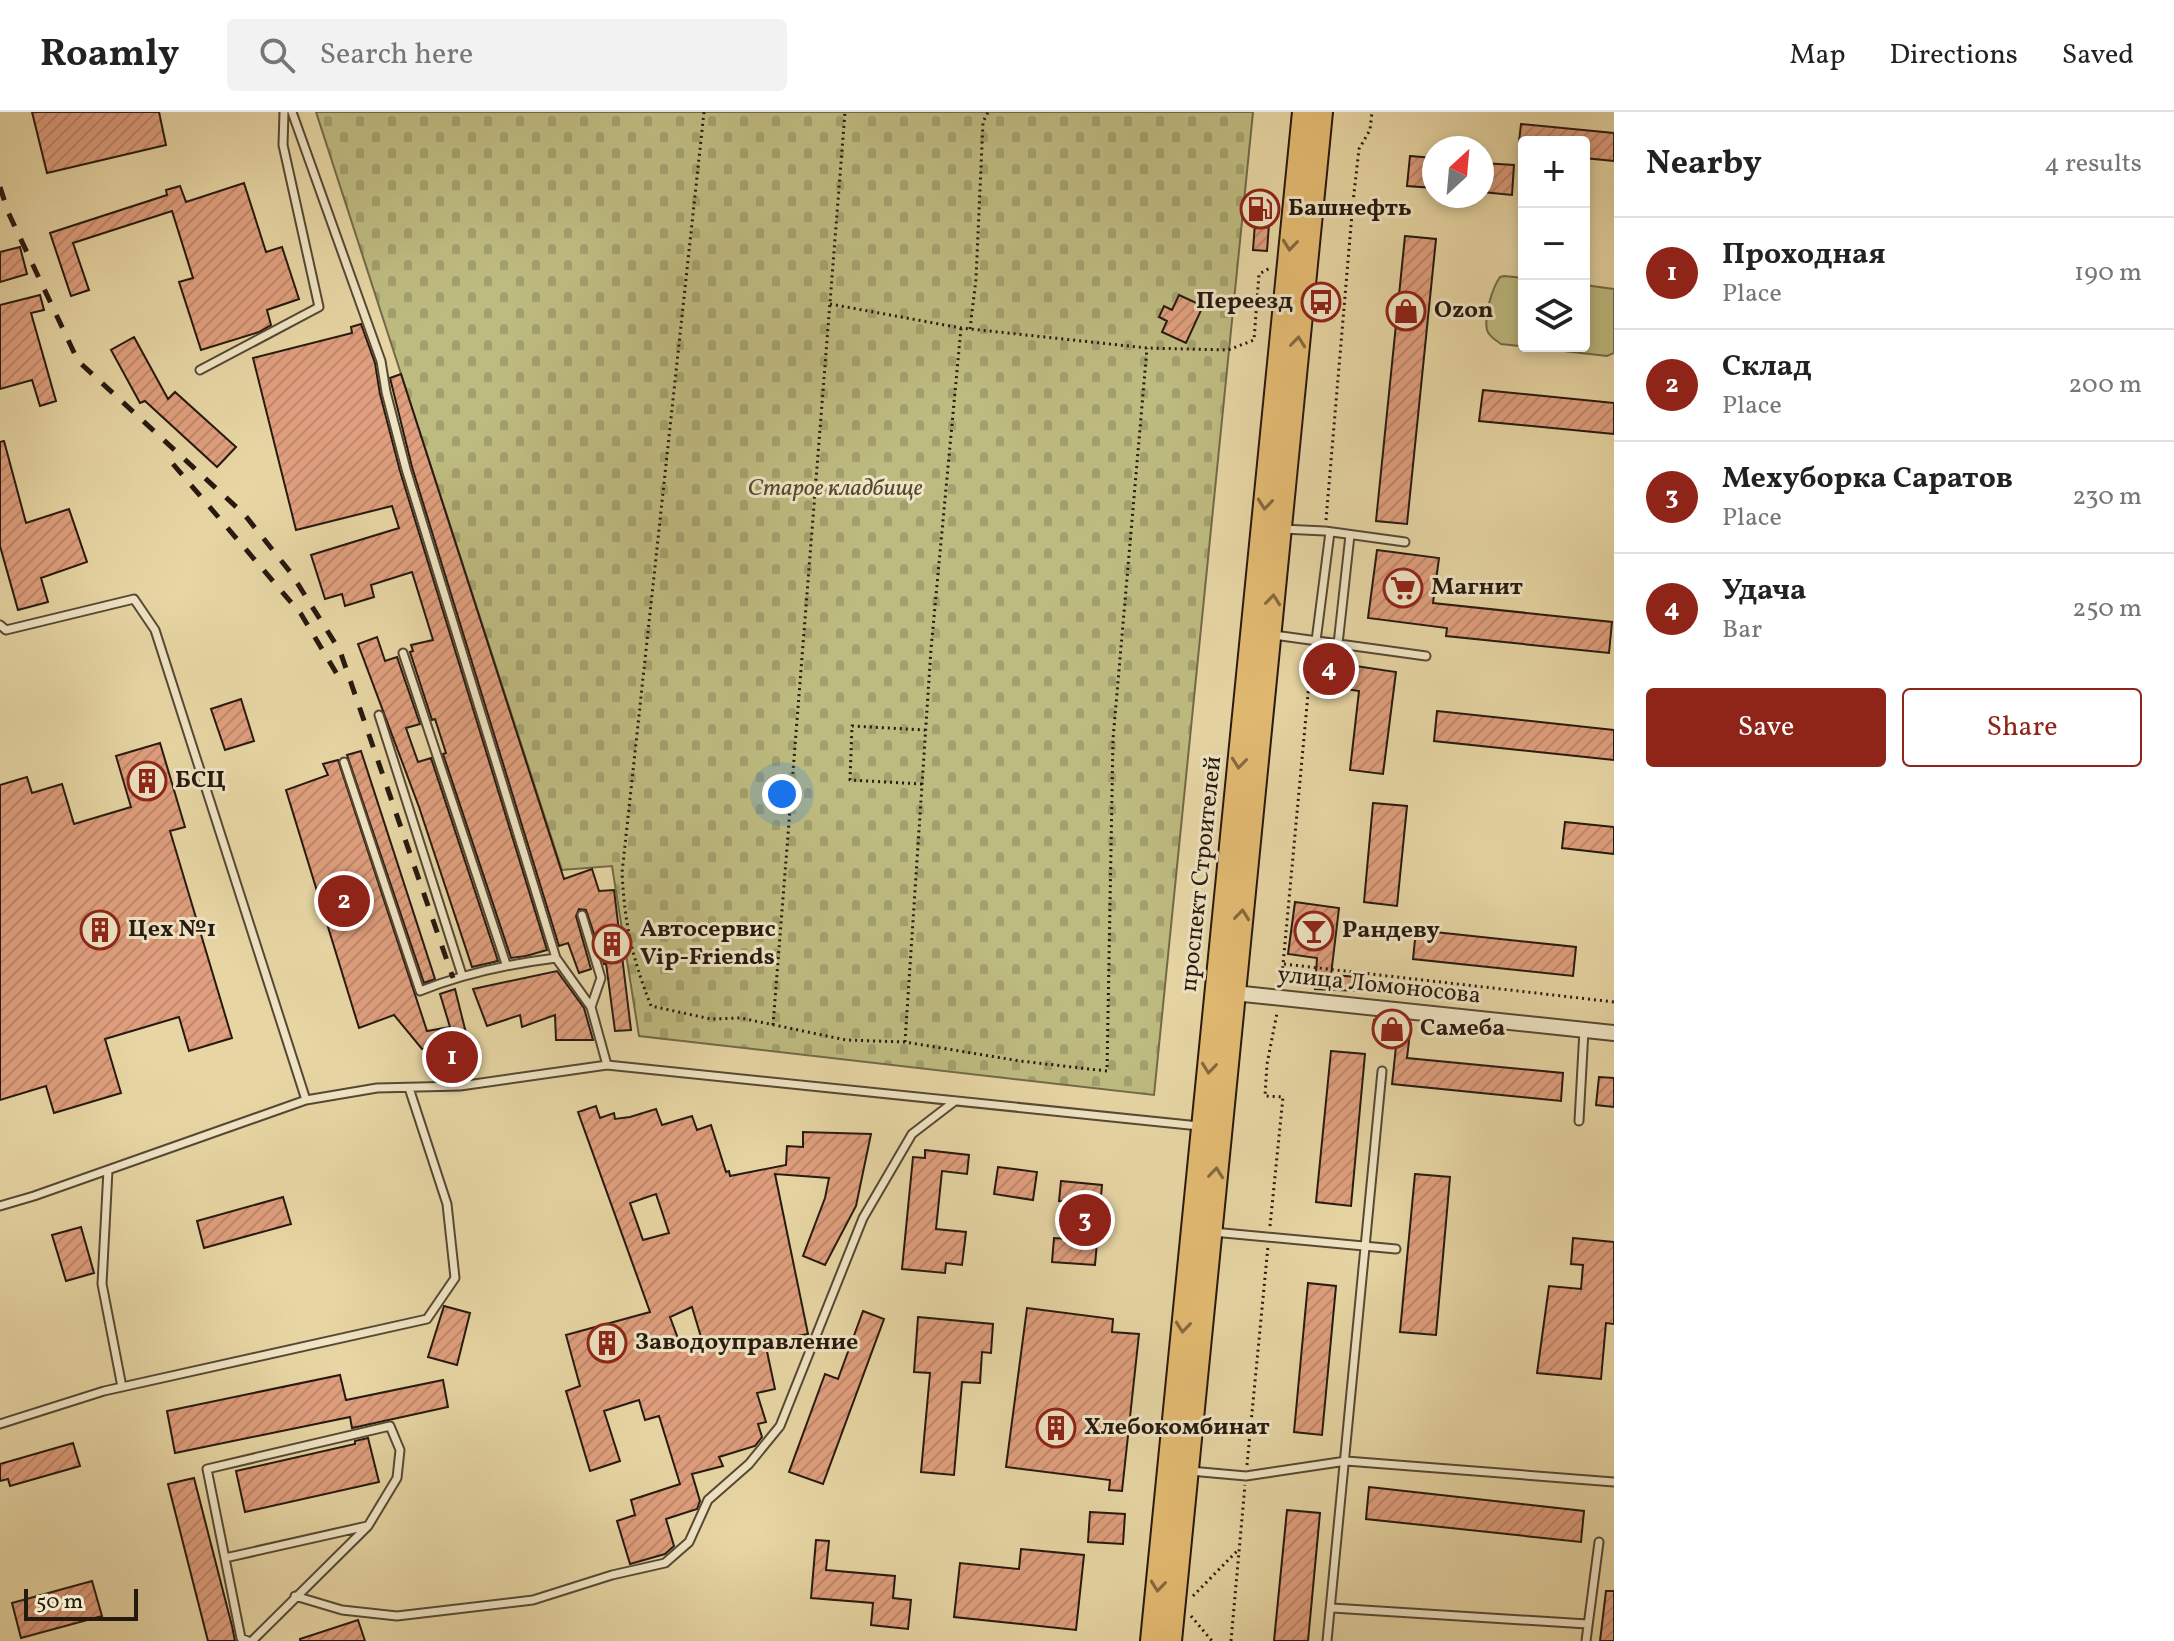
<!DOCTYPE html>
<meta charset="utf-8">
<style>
:root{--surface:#fff;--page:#f2f2f2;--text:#222;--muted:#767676;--line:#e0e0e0;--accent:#8f2418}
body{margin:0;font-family:Vollkorn,serif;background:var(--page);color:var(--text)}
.controls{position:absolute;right:24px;top:24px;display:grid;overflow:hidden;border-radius:8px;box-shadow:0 4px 12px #0003}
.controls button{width:72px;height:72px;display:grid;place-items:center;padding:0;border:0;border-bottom:2px solid var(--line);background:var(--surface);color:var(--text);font:40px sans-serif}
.compass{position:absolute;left:1422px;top:24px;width:72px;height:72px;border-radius:50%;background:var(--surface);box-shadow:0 4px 12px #0003;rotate:26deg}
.scale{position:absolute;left:24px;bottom:20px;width:114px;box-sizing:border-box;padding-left:8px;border:4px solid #26190f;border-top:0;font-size:22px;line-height:28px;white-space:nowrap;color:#26190f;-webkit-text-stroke:6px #efe4c4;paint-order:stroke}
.you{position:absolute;left:782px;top:682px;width:28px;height:28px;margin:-20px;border:6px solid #fff;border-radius:50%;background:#1a73e8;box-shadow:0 0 0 12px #1a73e833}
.badge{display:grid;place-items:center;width:52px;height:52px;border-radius:50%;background:var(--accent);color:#fff;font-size:26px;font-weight:700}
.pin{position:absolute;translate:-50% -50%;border:4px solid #fff;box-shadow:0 2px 8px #0006}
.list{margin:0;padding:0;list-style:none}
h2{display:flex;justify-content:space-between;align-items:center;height:104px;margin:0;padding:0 32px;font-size:34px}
h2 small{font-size:26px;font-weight:400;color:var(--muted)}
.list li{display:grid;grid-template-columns:52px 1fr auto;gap:24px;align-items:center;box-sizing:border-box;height:112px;padding:0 32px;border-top:2px solid var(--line)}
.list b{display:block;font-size:30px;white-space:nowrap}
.list p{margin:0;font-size:26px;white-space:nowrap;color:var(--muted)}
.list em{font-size:26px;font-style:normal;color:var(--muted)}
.actions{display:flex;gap:16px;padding:24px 32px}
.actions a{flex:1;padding:18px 0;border:2px solid var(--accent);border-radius:8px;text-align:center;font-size:28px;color:var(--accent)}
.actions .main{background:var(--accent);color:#fff}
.icon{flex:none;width:44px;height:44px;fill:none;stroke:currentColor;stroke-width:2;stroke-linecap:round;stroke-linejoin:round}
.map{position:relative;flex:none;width:1614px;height:1529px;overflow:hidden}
header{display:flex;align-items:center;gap:48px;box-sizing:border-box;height:112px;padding:0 40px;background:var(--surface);border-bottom:2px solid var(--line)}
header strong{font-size:38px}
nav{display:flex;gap:44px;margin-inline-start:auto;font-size:28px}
.search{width:560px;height:72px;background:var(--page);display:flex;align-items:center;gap:20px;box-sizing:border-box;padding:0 28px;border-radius:8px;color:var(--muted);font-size:30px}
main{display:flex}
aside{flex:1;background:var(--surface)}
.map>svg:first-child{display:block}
.grass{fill:#bebb80;stroke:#726a48;stroke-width:2}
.cemetery{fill:url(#cemetery-stones);stroke:#726a48;stroke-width:2}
.building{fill:url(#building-hatch);stroke:#26190f;stroke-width:2;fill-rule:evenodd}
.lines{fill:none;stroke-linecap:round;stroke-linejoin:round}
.service-casing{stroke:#564834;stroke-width:11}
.minor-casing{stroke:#564834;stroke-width:18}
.primary-casing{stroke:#26190f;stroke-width:26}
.path{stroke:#26190f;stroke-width:3;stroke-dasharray:2 4;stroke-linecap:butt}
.service{stroke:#efe4c4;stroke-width:7}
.minor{stroke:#efe4c4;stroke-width:14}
.primary{stroke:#e4bb72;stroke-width:22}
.rail{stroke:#26190f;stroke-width:5;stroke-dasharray:14 14;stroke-linecap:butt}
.oneway{stroke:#856a40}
.labels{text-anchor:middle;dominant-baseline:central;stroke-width:6;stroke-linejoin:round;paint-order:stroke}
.poi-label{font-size:24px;font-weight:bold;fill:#26190f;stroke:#efe4c4;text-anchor:start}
.park-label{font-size:24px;font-style:italic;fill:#544a31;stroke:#efe4c4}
.street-label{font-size:24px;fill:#26190f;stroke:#efe4c4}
</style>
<header>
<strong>Roamly</strong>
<div class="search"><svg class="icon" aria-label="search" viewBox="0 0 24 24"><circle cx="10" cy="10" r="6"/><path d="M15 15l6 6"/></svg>Search here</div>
<nav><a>Map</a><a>Directions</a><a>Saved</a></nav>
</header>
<main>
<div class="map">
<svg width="1614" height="1529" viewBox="0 0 1614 1529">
<defs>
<pattern id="cemetery-stones" width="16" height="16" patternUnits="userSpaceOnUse" patternTransform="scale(2)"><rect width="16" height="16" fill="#bebb80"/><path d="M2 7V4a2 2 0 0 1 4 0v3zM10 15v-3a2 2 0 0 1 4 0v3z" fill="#a3a06d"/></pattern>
<pattern id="building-hatch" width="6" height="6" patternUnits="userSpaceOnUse" patternTransform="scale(2)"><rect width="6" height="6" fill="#e09f7e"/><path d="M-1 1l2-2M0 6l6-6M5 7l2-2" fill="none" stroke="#c0886c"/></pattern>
</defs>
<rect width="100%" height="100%" fill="#e7d6a4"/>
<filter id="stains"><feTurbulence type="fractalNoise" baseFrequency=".0025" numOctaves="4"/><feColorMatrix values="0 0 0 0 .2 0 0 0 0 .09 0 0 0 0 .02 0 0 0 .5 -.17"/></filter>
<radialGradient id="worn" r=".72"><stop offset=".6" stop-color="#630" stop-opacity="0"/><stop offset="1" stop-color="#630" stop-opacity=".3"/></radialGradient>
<!-- grass -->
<path class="grass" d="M1504,164L1524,166V234H1584V173L1614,177V241L1607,244L1501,232C1496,228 1489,225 1487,218C1484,204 1492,176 1500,165Z"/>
<!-- cemetery -->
<path class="cemetery" d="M316,0H1253L1154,983L639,924L612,754L562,758Z"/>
<!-- building -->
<path class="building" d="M32,0H159L166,33L47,61Z
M1521,12L1614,21V49L1584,46V30H1519Z
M1410,44L1434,46V76L1407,74Z
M1482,51L1514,53L1512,83L1482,80Z
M244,71L266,140L282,135L299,187L267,198L271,213L259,220L201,238L179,170L193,166L172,99L73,131L89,178L71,184L50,121L167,83L166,78L180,74L186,90Z
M1255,111L1269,112L1267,139L1253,138Z
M1405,124L1436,127L1407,412L1376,409Z
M20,135L27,162L0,170V140Z
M40,183L44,198L31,201L56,289L40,294L32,268L0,277V193Z
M1179,183L1203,194L1186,231L1162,220L1167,209L1159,205L1164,194L1172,198Z
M361,212L375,251L380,282L400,359L547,838L526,844L511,846L443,642L446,641L435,607L432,608L410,540L413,539L411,533L433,528L412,460L371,473L374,485L345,494L342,482L325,487L311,443L399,416L392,394L296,418L253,246L352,221L351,215Z
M134,225L168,287L175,280L236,335L217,355L145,289L140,291L111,238Z
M401,262L564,767L592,757L599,779L614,778L631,918L615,919L606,851L604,852L586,798L579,797L576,804L591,857L579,861L568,831L559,834L412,355L390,266Z
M1483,278L1614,291V322L1479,309Z
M4,329L26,411L69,397L87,450L41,466L48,490L18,498L0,434V330Z
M1377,438L1439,446L1433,491L1612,510L1609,541L1446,524L1447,516L1368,506Z
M377,525L385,549L397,545L420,612L406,616L418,650L431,646L498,849L472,855L419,695L358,532Z
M1319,539L1344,542L1342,552L1396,560L1383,662L1350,658L1359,579L1314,572Z
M241,587L254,629L225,638L211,597Z
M1437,599L1614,618V648L1434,629Z
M160,631L185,715L170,719L232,926L189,939L179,905L105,927L121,981L54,1001L46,974L0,988V673L27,665L32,681L62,672L74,712L131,695L116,644Z
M361,639L435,867L424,871L347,643Z
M338,648L427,919L450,915L440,882L455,877L474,953L456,957L458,966L437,968L430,936L422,937L394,903L359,916L286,678L328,663L323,652Z
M1373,691L1407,694L1397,794L1364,790Z
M1565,710L1614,715V742L1562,736Z
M1295,790L1339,796L1331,863L1359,865V879L1315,877L1317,846L1288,842Z
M1416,818L1576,835L1573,864L1413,847Z
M557,859L584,896L593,928H556L555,903L522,915L520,903L487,914L473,877Z
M1374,908L1411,912L1407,946L1563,961L1561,989L1392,972L1397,925L1373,922Z
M1331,939L1365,942L1351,1094L1316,1090Z
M1599,965L1614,966V995L1596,993Z
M596,994L600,1006L614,1001L615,1007L630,1005L656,997L662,1013L692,1004L697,1018L711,1013L726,1060L729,1059L730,1064L786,1053L787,1034L803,1035V1020L871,1022L856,1094L825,1153L803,1144L825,1086L829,1066L775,1062L808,1222L765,1230L775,1277L757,1281L766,1310L758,1312L762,1325L755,1334L719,1345L723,1354L692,1362L700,1389L697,1397L666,1407L674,1434L665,1442L630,1452L617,1409L635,1403L631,1388L680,1372L659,1304L645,1308L639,1288L604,1299L620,1349L590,1359L566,1279L580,1274L566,1223L650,1200L578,1000ZM656,1082L669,1121L643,1128L630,1091ZM692,1195L701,1225L679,1229L670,1205Z
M925,1038L969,1043L967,1062L942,1059L936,1117L966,1120L962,1153L946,1151L945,1161L902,1157L913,1045L925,1046Z
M998,1055L1037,1060L1033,1088L994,1082Z
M1415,1062L1450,1065L1436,1223L1400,1220Z
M1061,1069L1102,1073L1095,1153L1052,1150L1054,1126L1069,1127L1073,1090L1059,1089Z
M283,1085L291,1112L204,1136L197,1109Z
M81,1115L94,1161L66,1169L52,1123Z
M1573,1126L1614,1130V1212L1606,1211L1601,1267L1537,1261L1549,1174L1581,1177L1583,1153L1571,1152Z
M1308,1171L1336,1174L1322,1323L1294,1320Z
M444,1194L470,1201L457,1253L428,1245Z
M1027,1196L1113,1207L1112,1220L1139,1222L1122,1379L1109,1378L1110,1368L1006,1355Z
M863,1199L884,1207L823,1372L789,1360L825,1262L838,1267Z
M918,1205L993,1212L991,1241L982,1240L980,1271L962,1270L954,1363L921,1360L930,1261L914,1260Z
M340,1263L346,1288L443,1268L448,1295L352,1316L350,1305L175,1341L167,1299Z
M368,1326L379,1370L245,1400L236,1359L355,1332V1329Z
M73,1331L80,1354L10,1374L8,1367L0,1369V1352Z
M194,1366L232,1514L235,1529H208L168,1372Z
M1369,1375L1584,1399L1581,1430L1366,1407Z
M1287,1398L1320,1401L1308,1529H1274Z
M1090,1400L1125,1402L1123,1432L1088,1430Z
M816,1428L829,1429L826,1458L895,1464L893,1486L911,1488L908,1517L871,1513L873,1491L811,1486Z
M1021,1437L1084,1443L1076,1518L954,1505L960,1451L1019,1457Z
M92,1469L102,1504L21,1526L12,1491Z
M1606,1479H1614V1529H1600Z
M358,1508L365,1529H300V1527Z"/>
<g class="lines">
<!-- service casing -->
<g class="service-casing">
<path id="service" d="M292,0L381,249L386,280L406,357L556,846L591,895L607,953
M200,258L319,195L283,33L284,0
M1282,417L1325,419L1405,430
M0,513L6,518L134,487L155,518L306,988
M1274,523L1426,544
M1316,529L1330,420
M1338,532L1350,423
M403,541L506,852
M379,603L462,863
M344,650L420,879C465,861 508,852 556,846
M582,803L601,866L591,895
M1579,1009L1584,918
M108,1058L102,1172L122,1275
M0,1094L34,1084L306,988L377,976L460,974L607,953L1199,1014
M1213,1120L1396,1137
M0,1312L104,1279L427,1207L455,1166L447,1092L409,976
M1190,1359L1246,1364L1346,1349L1614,1370
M225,1446L367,1414
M295,1484L342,1498L397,1504L533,1488L612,1463L665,1451L689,1430L708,1388L749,1352L780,1314L863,1106L912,1022L955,989
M1332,1496L1587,1512
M248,1529L241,1526L207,1357L390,1314L400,1338L397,1366L368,1414L252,1529
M1327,1529L1382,959
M1586,1529L1599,1430"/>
</g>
<!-- minor casing -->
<g class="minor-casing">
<path id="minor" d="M1234,881L1614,921"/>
</g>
<!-- primary casing -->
<g class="primary-casing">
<path id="primary" d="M1152,1529L1304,0
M1170,1529L1321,0"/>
</g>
<!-- path -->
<path class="path" d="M704,0L622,761C625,814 632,845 651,894L711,907L741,906L846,928L905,930L1020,949L1107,959L1113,627L1147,236
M830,192L961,216L1147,236L1228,238L1254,228L1259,162L1270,156
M970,217L976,167L983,10L988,0
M1326,408L1353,90L1359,37L1370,18L1372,0
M922,672L850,668L852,614L925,618
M1284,852L1614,890
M1281,874L1312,539
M773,913L845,0
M905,930L931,537L961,216
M1270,1114L1283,985L1265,984L1267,952L1277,901
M1247,1353L1268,1134
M1193,1484L1238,1438
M1191,1504L1212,1529
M1231,1529L1245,1373"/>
<!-- service -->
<use href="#service" class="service"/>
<!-- minor -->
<use href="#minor" class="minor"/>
<!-- primary -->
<use href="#primary" class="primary"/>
<!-- rail -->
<path class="rail" d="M0,75L8,100L78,249L244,402L291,461L340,539L453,866
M173,352L301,502L341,569"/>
</g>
<!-- one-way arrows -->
<defs><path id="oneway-chevron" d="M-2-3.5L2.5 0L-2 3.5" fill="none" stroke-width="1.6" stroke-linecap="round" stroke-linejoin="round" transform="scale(2)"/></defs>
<g class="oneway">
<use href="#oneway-chevron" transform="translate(1290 133) rotate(96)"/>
<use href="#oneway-chevron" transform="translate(1298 230) rotate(-84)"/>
<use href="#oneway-chevron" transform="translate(1265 392) rotate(96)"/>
<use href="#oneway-chevron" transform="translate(1273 488) rotate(-84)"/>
<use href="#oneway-chevron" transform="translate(1239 651) rotate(96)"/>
<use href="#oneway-chevron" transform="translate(1242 803) rotate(-84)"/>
<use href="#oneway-chevron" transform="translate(1209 956) rotate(96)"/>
<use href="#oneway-chevron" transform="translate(1216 1061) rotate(-84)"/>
<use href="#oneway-chevron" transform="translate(1183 1215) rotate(96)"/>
<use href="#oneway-chevron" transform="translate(1158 1474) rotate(96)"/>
</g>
<!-- icons -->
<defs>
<g id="fuel-ring" transform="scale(2)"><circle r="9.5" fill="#efe4c4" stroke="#8f2418" stroke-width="1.5"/><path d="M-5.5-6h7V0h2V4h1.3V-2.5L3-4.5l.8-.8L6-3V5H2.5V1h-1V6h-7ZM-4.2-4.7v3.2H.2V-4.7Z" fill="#8f2418"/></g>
<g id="bus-ring" transform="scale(2)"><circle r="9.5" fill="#efe4c4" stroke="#8f2418" stroke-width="1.5"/><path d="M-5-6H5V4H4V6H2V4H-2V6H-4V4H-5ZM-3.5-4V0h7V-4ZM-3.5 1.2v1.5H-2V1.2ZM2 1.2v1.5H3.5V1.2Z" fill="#8f2418"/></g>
<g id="shop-ring" transform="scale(2)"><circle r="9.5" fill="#efe4c4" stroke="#8f2418" stroke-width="1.5"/><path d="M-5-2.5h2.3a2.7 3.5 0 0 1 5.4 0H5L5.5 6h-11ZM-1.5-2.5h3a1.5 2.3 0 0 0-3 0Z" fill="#8f2418"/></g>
<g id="supermarket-ring" transform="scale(2)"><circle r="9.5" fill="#efe4c4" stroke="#8f2418" stroke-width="1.5"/><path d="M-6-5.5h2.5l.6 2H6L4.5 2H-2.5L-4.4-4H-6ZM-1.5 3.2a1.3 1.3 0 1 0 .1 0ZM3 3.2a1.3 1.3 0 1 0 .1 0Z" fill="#8f2418"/></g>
<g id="building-ring" transform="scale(2)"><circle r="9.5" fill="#efe4c4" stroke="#8f2418" stroke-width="1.5"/><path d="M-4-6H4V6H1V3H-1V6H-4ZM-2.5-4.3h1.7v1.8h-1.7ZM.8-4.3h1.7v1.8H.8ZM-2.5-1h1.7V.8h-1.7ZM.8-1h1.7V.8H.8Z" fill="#8f2418"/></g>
<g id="bar-ring" transform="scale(2)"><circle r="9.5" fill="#efe4c4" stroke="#8f2418" stroke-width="1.5"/><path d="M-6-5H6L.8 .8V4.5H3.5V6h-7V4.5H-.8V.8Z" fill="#8f2418"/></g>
</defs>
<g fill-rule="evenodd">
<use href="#fuel-ring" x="1260" y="97"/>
<use href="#bus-ring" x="1321" y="190"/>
<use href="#shop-ring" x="1406" y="199"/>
<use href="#supermarket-ring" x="1403" y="476"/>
<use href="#building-ring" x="147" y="669"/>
<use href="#building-ring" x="100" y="818"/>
<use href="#bar-ring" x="1314" y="819"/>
<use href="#building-ring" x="612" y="832"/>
<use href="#shop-ring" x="1392" y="917"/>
<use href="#building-ring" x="607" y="1231"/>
<use href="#building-ring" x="1056" y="1316"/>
</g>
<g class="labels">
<!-- poi labels -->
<g class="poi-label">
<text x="1288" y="97">Башнефть</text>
<text x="1293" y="190" text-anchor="end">Переезд</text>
<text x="1434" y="199">Ozon</text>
<text x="1431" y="476">Магнит</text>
<text x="175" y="669">БСЦ</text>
<text x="128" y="818">Цех №1</text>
<text x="640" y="818">Автосервис<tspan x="640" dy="28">Vip-Friends</tspan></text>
<text x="1342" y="819">Рандеву</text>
<text x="1420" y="917">Самеба</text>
<text x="635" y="1231">Заводоуправление</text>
<text x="1084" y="1316">Хлебокомбинат</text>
</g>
<!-- park labels -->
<g class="park-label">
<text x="835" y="377">Старое кладбище</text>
</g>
<!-- street labels -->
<g class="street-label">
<text transform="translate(1202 762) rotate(-84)">проспект Строителей</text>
<text transform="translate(1379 874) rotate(6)">улица Ломоносова</text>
</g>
</g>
<rect width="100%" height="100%" filter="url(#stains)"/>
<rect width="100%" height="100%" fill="url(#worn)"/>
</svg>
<div class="controls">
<button>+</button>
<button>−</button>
<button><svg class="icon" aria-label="layers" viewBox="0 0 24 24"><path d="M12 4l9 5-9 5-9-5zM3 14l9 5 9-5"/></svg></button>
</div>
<svg class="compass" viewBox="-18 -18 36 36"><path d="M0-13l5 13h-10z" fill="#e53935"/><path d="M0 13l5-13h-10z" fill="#767676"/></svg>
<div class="scale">50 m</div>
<div class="you"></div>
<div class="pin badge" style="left:452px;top:945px">1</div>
<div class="pin badge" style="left:344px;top:789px">2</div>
<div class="pin badge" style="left:1085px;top:1108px">3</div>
<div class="pin badge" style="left:1329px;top:557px">4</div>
</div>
<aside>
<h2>Nearby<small>4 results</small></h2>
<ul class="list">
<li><span class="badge">1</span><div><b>Проходная</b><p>Place</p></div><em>190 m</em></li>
<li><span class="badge">2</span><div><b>Склад</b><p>Place</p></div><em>200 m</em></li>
<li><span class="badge">3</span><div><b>Мехуборка Саратов</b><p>Place</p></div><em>230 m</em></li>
<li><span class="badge">4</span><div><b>Удача</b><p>Bar</p></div><em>250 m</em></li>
</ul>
<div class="actions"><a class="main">Save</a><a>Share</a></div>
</aside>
</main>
